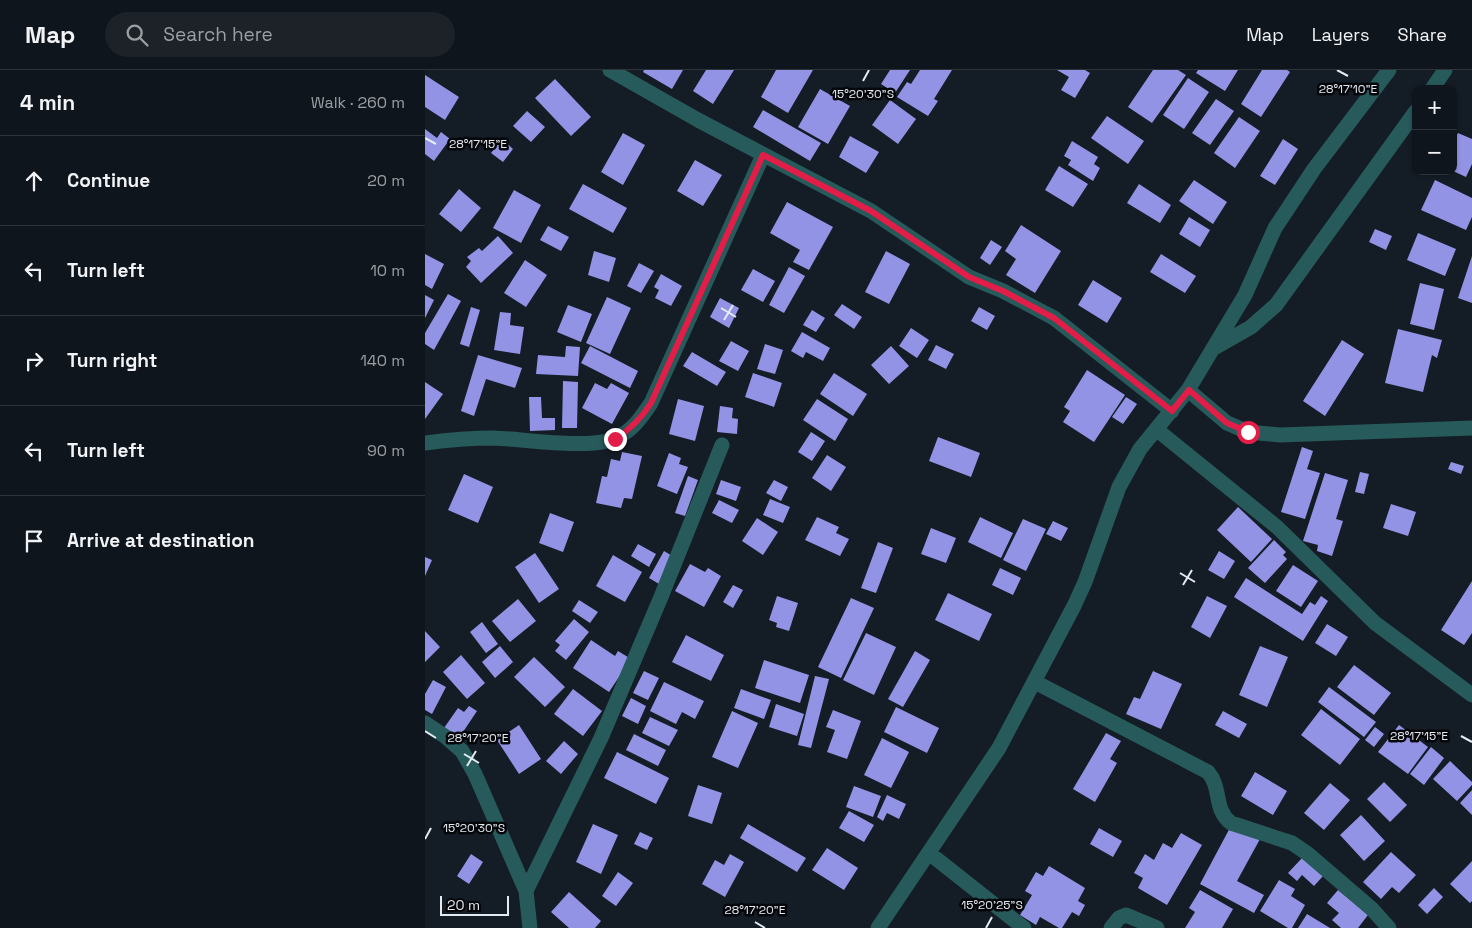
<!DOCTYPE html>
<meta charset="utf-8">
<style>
:root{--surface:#0f151c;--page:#1d2229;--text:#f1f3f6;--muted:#9b9fa3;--line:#2f343b}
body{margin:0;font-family:"Space Grotesk",sans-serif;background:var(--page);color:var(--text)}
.controls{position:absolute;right:15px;top:15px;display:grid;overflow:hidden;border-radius:10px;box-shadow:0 1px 4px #0004}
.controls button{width:45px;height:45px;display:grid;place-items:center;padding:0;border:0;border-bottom:1px solid var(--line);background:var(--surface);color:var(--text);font:25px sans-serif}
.scale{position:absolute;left:15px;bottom:12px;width:69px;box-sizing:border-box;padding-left:5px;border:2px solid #e5eaf1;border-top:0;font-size:14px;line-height:18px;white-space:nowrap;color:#e5eaf1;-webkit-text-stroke:4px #04060a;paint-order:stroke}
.stop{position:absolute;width:15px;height:15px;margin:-11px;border:4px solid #e11d48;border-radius:50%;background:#fff}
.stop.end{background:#e11d48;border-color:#fff;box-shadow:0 1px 5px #0008}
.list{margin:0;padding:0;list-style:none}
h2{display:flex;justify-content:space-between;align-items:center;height:65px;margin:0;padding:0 20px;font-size:21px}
h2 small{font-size:16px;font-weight:400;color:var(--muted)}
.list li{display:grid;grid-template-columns:32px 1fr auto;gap:15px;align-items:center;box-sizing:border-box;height:90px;padding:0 20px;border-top:1px solid var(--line)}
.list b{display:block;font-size:19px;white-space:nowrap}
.list em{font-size:16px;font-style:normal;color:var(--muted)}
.icon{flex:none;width:28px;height:28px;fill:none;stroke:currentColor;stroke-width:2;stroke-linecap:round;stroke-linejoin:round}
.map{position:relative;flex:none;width:1047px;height:858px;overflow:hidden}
header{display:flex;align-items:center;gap:30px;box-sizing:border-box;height:70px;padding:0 25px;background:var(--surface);border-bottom:1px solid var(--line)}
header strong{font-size:24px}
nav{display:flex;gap:28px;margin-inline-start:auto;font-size:18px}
.search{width:350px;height:45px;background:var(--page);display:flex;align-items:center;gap:12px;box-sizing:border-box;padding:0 18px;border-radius:28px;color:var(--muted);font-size:19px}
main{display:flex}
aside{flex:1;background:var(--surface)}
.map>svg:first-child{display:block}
.building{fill:#9393e6}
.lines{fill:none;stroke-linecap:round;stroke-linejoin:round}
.minor{stroke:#275a5b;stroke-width:15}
.route{stroke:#e11d48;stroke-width:6}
.ticks{fill:none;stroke:#e5eaf1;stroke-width:2}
.ticks-label{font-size:12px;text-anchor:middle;fill:#e5eaf1;stroke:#04060a;stroke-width:5;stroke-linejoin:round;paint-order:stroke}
</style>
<header>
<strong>Map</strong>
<div class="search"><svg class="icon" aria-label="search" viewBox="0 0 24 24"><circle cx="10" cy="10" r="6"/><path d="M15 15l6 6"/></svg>Search here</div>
<nav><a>Map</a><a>Layers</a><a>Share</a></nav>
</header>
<main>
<aside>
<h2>4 min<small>Walk · 260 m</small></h2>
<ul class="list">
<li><svg class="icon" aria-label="ahead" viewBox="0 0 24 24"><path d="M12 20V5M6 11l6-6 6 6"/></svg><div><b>Continue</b></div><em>20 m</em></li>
<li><svg class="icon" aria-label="left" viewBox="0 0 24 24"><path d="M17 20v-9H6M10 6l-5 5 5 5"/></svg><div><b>Turn left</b></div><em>10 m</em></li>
<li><svg class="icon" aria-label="right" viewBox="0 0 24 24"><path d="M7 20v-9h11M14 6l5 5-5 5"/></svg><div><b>Turn right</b></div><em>140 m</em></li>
<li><svg class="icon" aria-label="left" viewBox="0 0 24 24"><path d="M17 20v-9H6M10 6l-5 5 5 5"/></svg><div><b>Turn left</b></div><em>90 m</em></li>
<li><svg class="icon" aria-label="arrive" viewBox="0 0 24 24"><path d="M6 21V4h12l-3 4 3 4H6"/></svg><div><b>Arrive at destination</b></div></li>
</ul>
</aside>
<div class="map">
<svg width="1047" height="858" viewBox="0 0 1047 858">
<rect width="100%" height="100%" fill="#141c26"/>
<!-- building -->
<path class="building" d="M219,0H258L247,19L218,2Z
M281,0H309L288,34L268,21Z
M351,0H388L363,43L336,27Z
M465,0H485L470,23L456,14Z
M495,0H527L509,29L513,31L503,46L472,27L482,12L486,14Z
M632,0H660L665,3L650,28L636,20L644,7Z
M728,0H753L761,5L727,53L703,37Z
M773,0H813L800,21L771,3Z
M837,0H862L865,2L836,47L816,34Z
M0,5L34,27L20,50L0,37Z
M763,8L784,22L759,59L738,45Z
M130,9L166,47L146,66L110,28Z
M395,19L425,36L403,74L373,57Z
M791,29L809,41L785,75L767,63Z
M465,30L491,49L473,74L447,55Z
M338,40L396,73L385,91L328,57Z
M102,41L120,57L106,72L88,56Z
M682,46L719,71L703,94L666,68Z
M814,47L835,61L810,98L789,83Z
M0,59L12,68L16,62L25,69L9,91L0,84Z
M198,63L220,75L198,115L176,102Z
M1033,63L1047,69V94L1041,107L1028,101V72Z
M425,66L454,82L441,103L414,87Z
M77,69L88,79L78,92L66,83Z
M858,69L873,79L850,115L835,106Z
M647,71L673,87L669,94L675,98L668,111L643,95L646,90L639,86Z
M270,90L297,105L278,136L252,121Z
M634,96L663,114L648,137L620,120Z
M769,110L802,132L788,154L754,131Z
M1010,110L1047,128V147L1041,160L996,140Z
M158,114L202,138L188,163L144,139Z
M714,114L746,135L735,153L702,133Z
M34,119L56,138L36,162L14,144Z
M89,120L116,135L96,173L68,158Z
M362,132L408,157L384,200L368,192L375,180L345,163Z
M764,147L785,160L775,177L754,164Z
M596,155L636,181L610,223L581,205L591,189L580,181Z
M123,156L144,167L136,181L115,170Z
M950,159L967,166L961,180L944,172Z
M993,163L1031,179L1020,206L982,190Z
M73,166L88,183L56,213L41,197L46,191L42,187L54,178L57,181Z
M566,170L577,177L565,195L555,188Z
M169,181L191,188L184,212L163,205Z
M461,181L485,194L464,234L440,222Z
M0,184L19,194L7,219L0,215Z
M736,184L771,206L760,223L725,202Z
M1047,186V233L1033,228Z
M100,190L122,205L101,237L79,223Z
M214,193L229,201L216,223L202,216Z
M364,197L380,206L359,243L344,235Z
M328,199L350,211L338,232L316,220Z
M236,204L257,216L246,236L230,228L234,220L229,217Z
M668,210L697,228L682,253L653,235Z
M995,213L1019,219L1009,260L985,254Z
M23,224L36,231L9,280L0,274V263Z
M0,225L9,230L0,248Z
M182,227L206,238L185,284L161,273Z
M295,228L314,238L304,258L285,247Z
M417,234L437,247L429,259L409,245Z
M143,235L167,244L156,272L132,262Z
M46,237L55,240L44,277L35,274Z
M554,237L570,246L562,260L546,251Z
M387,240L400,248L391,262L378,255Z
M75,242L86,243L85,255L99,257L95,284L69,280Z
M486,258L504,270L492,288L474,276Z
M973,259L1017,270L1012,288L1007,285L998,322L960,313Z
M377,262L405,278L398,291L381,282L378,288L366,281Z
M917,270L939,284L900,346L878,331Z
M306,271L324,281L313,301L294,291Z
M340,274L358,280L350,304L332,299Z
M511,275L529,284L521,299L503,290Z
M141,276L155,277L153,306L111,304L113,285L140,287Z
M165,276L213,301L205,318L156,293Z
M466,276L484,296L464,314L446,295Z
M267,282L301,302L292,316L258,296Z
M53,285L97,298L90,318L61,309L49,346L36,341Z
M662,300L700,325L669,372L638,352L645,341L639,337Z
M328,303L357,313L349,337L320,327Z
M409,303L442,324L428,346L395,324Z
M138,311L153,312L152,358H137Z
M0,312L18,324L0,349Z
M170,313L182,319L186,313L204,323L187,354L157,338Z
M104,327H116L117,348H130V360L105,361Z
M701,327L712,334L698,354L687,347Z
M253,329L279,336L270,371L244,364Z
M392,329L423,349L410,371L378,350Z
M295,336L308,338L307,348L313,349L312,364L292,362Z
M386,362L400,371L387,391L373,382Z
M513,367L555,383L546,407L504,391Z
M877,377L888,381L882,399L895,403L880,449L856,442Z
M197,382L217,386L207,429L199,428L196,438L171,433L177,406L182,407L186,389L195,391Z
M244,383L256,388L254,394L263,397L252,424L232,416Z
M402,385L421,397L406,421L387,408Z
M1026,392L1039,396L1036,404L1023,399Z
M935,402L944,404L939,424L930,422Z
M900,403L923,410L911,449L918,451L907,486L892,481L893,475L878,471Z
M39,404L68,417L53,453L23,440Z
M263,406L273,410L260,446L250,443Z
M296,410L316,417L311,431L291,424Z
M349,410L363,417L356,431L341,423Z
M345,429L365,437L358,453L338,445Z
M294,430L314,440L307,453L287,443Z
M966,434L991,442L983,466L958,458Z
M813,437L847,469L826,492L792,460Z
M125,443L149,452L138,482L114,473Z
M392,447L414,457L411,463L424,469L415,486L380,470Z
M555,447L588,463L576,488L543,472Z
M332,448L353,462L338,485L317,471Z
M598,449L621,459L601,501L578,490Z
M628,451L643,458L636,471L621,464Z
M506,458L531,468L521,493L496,484Z
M849,470L861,482L858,485L862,489L840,513L823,498Z
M453,472L468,478L451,523L436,518Z
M213,474L231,484L224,497L206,486Z
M239,481L249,487L234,514L224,508Z
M794,481L810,491L799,509L783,500Z
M110,483L134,519L114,533L90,497Z
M188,485L217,502L200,532L171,516Z
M0,487L7,490L0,506Z
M265,494L280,502L283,498L296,506L279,537L250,521Z
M868,495L893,511L876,537L851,521Z
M575,498L596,508L588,525L567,515Z
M821,508L877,544L885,532L890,535L896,526L903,531L878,571L809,527Z
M1047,511V563L1039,575L1016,560Z
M308,515L318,520L308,538L298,532Z
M523,523L567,544L554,571L510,550Z
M352,526L373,533L364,561L351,557L352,553L344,550Z
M782,526L802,536L785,568L766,557Z
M426,528L449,538L416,608L393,597Z
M93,529L111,551L85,572L67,551Z
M154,530L173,542L165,553L147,541Z
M149,549L164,562L141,590L130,581L135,575L130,571Z
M57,552L73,574L61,583L45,562Z
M902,554L923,567L911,586L890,573Z
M0,561L15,577L0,592Z
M441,563L471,577L449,625L418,610Z
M261,565L299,585L286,611L247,592Z
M166,570L190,586L193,581L206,589L184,622L148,598Z
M75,576L88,592L70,608L57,592Z
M835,576L863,587L842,637L814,625Z
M490,581L505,590L478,637L463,629Z
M36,585L60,613L42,629L18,602Z
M109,587L140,617L120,637L89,607Z
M339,590L384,605L375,633L330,618Z
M929,595L966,623L949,645L912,617Z
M219,601L234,608L223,630L208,623Z
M728,601L757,614L736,659L701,644L709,627L715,629Z
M390,606L404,609L386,678L373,675Z
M8,610L21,617L7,644L0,640V624Z
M239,612L279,631L270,649L257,642L251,654L225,641Z
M904,617L951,652L939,667L893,632Z
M148,619L177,641L158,666L129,644Z
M316,619L346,630L339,649L309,638Z
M206,628L221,636L213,654L197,646Z
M351,634L379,644L372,666L344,657Z
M44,636L52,641L34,668L19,658L33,638L39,642Z
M471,637L514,658L502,683L459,662Z
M896,639L935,669L915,695L876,665Z
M408,640L436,651L422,689L402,682L410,660L401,657Z
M307,641L333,653L313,698L287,687Z
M798,641L822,654L814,668L790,655Z
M225,647L253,660L244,676L217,663Z
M94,655L116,689L94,704L72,670Z
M974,655L1003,677L983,704L953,682Z
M950,657L959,664L949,677L940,670Z
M681,663L696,671L685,689L692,693L670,732L648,719Z
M209,664L241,680L233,696L201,680Z
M457,668L484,682L466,718L439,705Z
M139,671L153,684L136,704L121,691Z
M1006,677L1019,688L999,715L985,704Z
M192,682L244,708L231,734L179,708Z
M1025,691L1047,712V715L1032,731L1008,709Z
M830,702L862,721L848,745L816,726Z
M959,712L982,735L965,752L942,729Z
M905,713L925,730L899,760L879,743Z
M273,715L297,723L287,754L263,746Z
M429,716L456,726L448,747L421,737Z
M1047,720V745L1035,733Z
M462,725L481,734L474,749L462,743L458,751L452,747Z
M424,741L449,755L439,772L414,758Z
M936,745L960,771L939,791L915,765Z
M168,754L193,765L176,804L151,792Z
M323,754L381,788L372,802L315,768Z
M807,754L835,769L812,811L839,825L829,843L775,814Z
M674,758L697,771L688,787L665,774Z
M215,762L228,768L222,780L209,774Z
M756,763L777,775L742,835L713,818L718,808L709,803L720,784L729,790L738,773L747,778Z
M402,778L433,798L419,820L387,800Z
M966,782L991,805L974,823L967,817L956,829L938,812Z
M46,784L58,792L44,814L32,806Z
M305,784L319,792L300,827L277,814L290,790L299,795Z
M877,788L898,806L889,816L877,805L872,811L863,803Z
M1047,791V831L1045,833L1025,814Z
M624,796L660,818L653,831L660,835L654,846L647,842L637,858H634L615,847L611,855L595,845L607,825L600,821L611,802L618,806Z
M193,802L208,813L191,836L177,826Z
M854,810L870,819L866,826L880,835L867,858H863L835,841Z
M1009,818L1018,827L1002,844L993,835Z
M775,820L808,839L797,858H760L770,842L764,838Z
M913,820L943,845L933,858H916L907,850L914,843L902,833Z
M144,822L176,851L170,858H144L126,842Z
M882,844L905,858H873Z"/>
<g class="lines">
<!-- minor -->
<path class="minor" d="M185,0L273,50L446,141L544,207L578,221L629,248L747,341
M1007,19L1020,0
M791,277L826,257L851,235L991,41
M763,320L802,353L823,362L855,365L1047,358
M731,359L852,457L950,553L1047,625
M0,373C22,370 46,368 69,368C99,369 167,380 191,368C207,361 216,348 226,333L338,85
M610,612L783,702C797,718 788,739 806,753L867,773L883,784L947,839L964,858
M0,653L21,667L37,681L50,704L101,821L105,858
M504,783L599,858
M101,821L176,668L236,527L297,375
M453,858L574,678L649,536L660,512L694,417L715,379L763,320L820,225L850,158L889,99L964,0
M686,858L694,848L701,845L732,858"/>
</g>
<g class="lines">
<!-- route -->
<path class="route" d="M190,369C206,359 216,349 226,333L338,85L446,141L544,207L578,221L629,248L747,341L764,320L802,353L823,362"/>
</g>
<!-- ticks -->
<path class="ticks" d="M912,0L923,6M438,11L444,0M0,68L11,74M296,238L311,247M299,250L308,235M755,503L770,512M758,515L767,500M0,661L11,668M1036,666L1047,672M39,684L54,693M42,696L51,681M0,769L6,758M330,852L340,858M561,858L567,847"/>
<g class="ticks-label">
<text x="923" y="23">28°17'10"E</text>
<text x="438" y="28">15°20'30"S</text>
<text x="53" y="78">28°17'15"E</text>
<text x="994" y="670">28°17'15"E</text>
<text x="53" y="672">28°17'20"E</text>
<text x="49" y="762">15°20'30"S</text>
<text x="567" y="839">15°20'25"S</text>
<text x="330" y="844">28°17'20"E</text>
</g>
</svg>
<div class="controls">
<button>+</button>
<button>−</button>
</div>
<div class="scale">20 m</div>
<div class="stop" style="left:823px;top:362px"></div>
<div class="stop end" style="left:190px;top:369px"></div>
</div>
</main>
